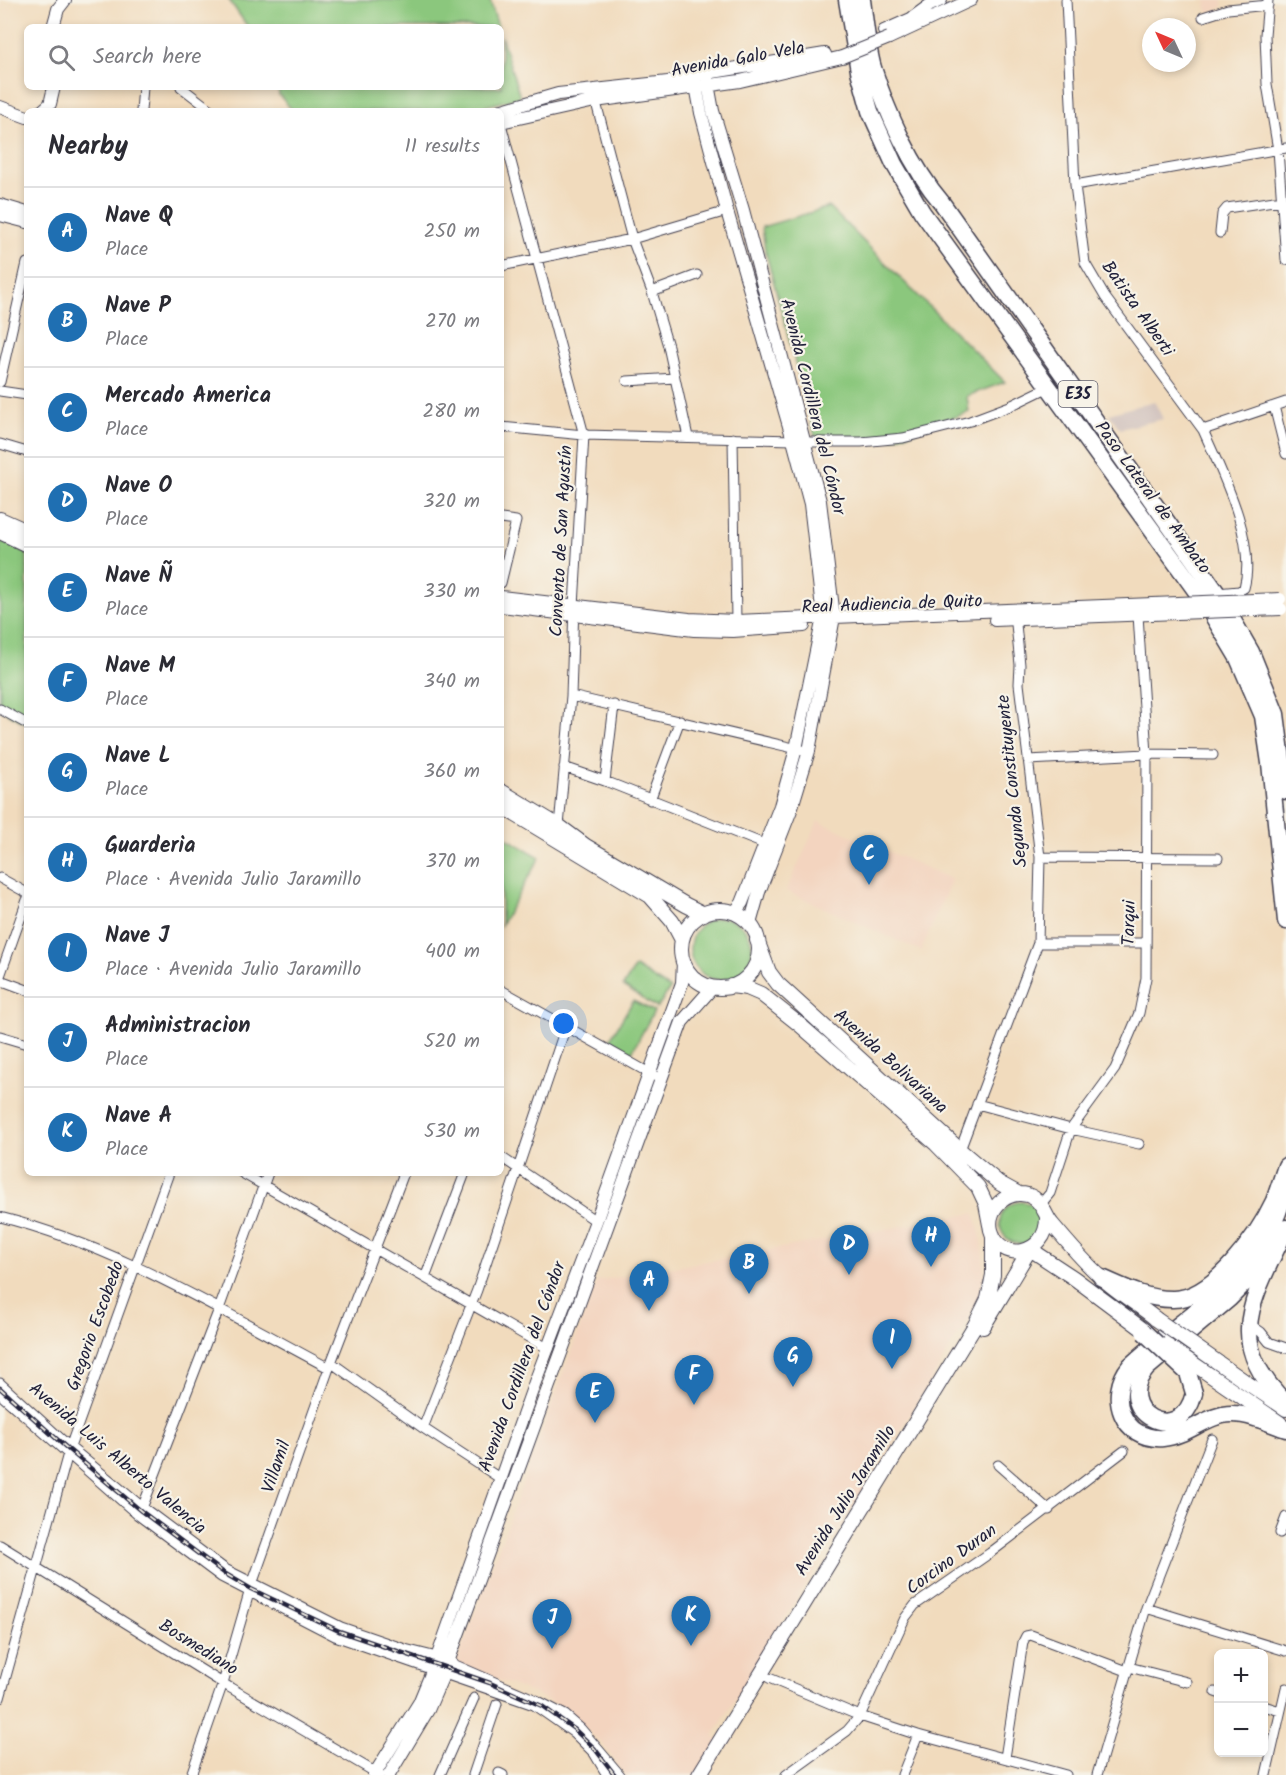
<!DOCTYPE html>
<meta charset="utf-8">
<style>
:root{--surface:#fff;--page:#f2f2f3;--text:#2b2b33;--muted:#7c7c81;--line:#e1e1e2;--accent:#1f6fb2}
body{margin:0;font-family:Kalam,sans-serif;background:var(--page);color:var(--text)}
.controls{position:absolute;right:18px;bottom:18px;display:grid;overflow:hidden;border-radius:9px;box-shadow:0 3px 9px #0003}
.controls button{width:54px;height:54px;display:grid;place-items:center;padding:0;border:0;border-bottom:2px solid var(--line);background:var(--surface);color:var(--text);font:30px sans-serif}
.compass{position:absolute;left:1142px;top:18px;width:54px;height:54px;border-radius:50%;background:var(--surface);box-shadow:0 3px 9px #0003;rotate:314deg}
.you{position:absolute;left:564px;top:1024px;width:21px;height:21px;margin:-15px;border:4px solid #fff;border-radius:50%;background:#1a73e8;box-shadow:0 0 0 9px #1a73e833}
.badge{display:grid;place-items:center;width:39px;height:39px;border-radius:50%;background:var(--accent);color:#fff;font-size:20px;font-weight:700}
.pin{position:absolute;translate:-50% -50px;filter:drop-shadow(0 2px 3px #0008)}
.pin::after{content:'';position:absolute;top:32px;width:21px;height:18px;background:inherit;clip-path:polygon(0 0,100% 0,50% 100%)}
.list{margin:0;padding:0;list-style:none}
h2{display:flex;justify-content:space-between;align-items:center;height:78px;margin:0;padding:0 24px;font-size:26px}
h2 small{font-size:20px;font-weight:400;color:var(--muted)}
.list li{display:grid;grid-template-columns:39px 1fr auto;gap:18px;align-items:center;box-sizing:border-box;height:90px;padding:0 24px;border-top:2px solid var(--line)}
.list b{display:block;font-size:22px;white-space:nowrap}
.list p{margin:0;font-size:20px;white-space:nowrap;color:var(--muted)}
.list em{font-size:20px;font-style:normal;color:var(--muted)}
.icon{flex:none;width:33px;height:33px;fill:none;stroke:currentColor;stroke-width:2;stroke-linecap:round;stroke-linejoin:round}
.map{position:relative;flex:none;width:1286px;height:1775px;overflow:hidden}
.search{position:absolute;background:var(--surface);box-shadow:0 3px 9px #0003;left:24px;top:24px;width:480px;height:66px;display:flex;align-items:center;gap:15px;box-sizing:border-box;padding:0 21px;border-radius:9px;color:var(--muted);font-size:22px}
.panel{position:absolute;background:var(--surface);box-shadow:0 3px 9px #0003;left:24px;top:108px;width:480px;height:1068px;border-radius:9px}
.map>svg:first-child{display:block}
.built{fill:#f3d4bf}
.industrial{fill:#cfc0bb}
.green{fill:#8bc77d;stroke:#56745c;stroke-width:1.5}
.lines{fill:none;stroke-linecap:round;stroke-linejoin:round}
.street-casing{stroke:#413e4e;stroke-width:11}
.secondary-casing{stroke:#413e4e;stroke-width:14}
.primary-casing{stroke:#413e4e;stroke-width:16}
.highway-casing{stroke:#413e4e;stroke-width:19}
.street{stroke:#fff;stroke-width:9}
.secondary{stroke:#fff;stroke-width:12}
.primary{stroke:#fff;stroke-width:14}
.highway{stroke:#fff;stroke-width:16}
.rail-casing{stroke:#22223b;stroke-width:4.5}
.rail{stroke:#f7f3e8;stroke-width:2;stroke-dasharray:7;stroke-linecap:butt}
.secondary-bridge-casing{stroke:#413e4e;stroke-width:14;stroke-linecap:butt}
.primary-bridge-casing{stroke:#413e4e;stroke-width:16;stroke-linecap:butt}
.highway-bridge-casing{stroke:#413e4e;stroke-width:19;stroke-linecap:butt}
.secondary-bridge{stroke:#fff;stroke-width:12}
.primary-bridge{stroke:#fff;stroke-width:14}
.highway-bridge{stroke:#fff;stroke-width:16}
.labels{text-anchor:middle;dominant-baseline:central;stroke-width:4.5;stroke-linejoin:round;paint-order:stroke}
.shield{fill:#f7f3e8;stroke:#62616f;stroke-width:1.5}
.shield-label{font-size:16px;font-weight:bold;fill:#22223b}
.street-label{font-size:18px;fill:#22223b;stroke:#f7f3e8}
</style>
<div class="map">
<svg width="1286" height="1775" viewBox="0 0 1286 1775">
<rect width="100%" height="100%" fill="#f7f3e8"/>
<filter id="ink" filterUnits="userSpaceOnUse"><feTurbulence type="fractalNoise" baseFrequency=".0167" numOctaves="2"/><feDisplacementMap in="SourceGraphic" scale="12" xChannelSelector="R" yChannelSelector="G"/><feConvolveMatrix kernelMatrix="1 2 1 2 8 2 1 2 1" color-interpolation-filters="sRGB"/></filter>
<filter id="wash" filterUnits="userSpaceOnUse"><feTurbulence type="fractalNoise" baseFrequency=".008" numOctaves="4" result="noise"/><feDisplacementMap in="SourceGraphic" scale="24" xChannelSelector="R" yChannelSelector="G"/><feGaussianBlur stdDeviation="1.35" result="paint"/><feColorMatrix in="noise" values="0 0 0 0 0 0 0 0 0 0 0 0 0 0 0 0 0 1.4 0 .05"/><feComposite in="paint" operator="in"/></filter>
<g filter="url(#wash)">
<rect width="100%" height="100%" fill="#f1dbbd"/>
<!-- built -->
<path class="built" d="M1206,0H1223V7L1207,13Z
M818,821L952,879L921,951L786,891Z
M975,1213L982,1241L984,1274L980,1297L967,1321L713,1736L720,1741L699,1775H625L602,1743L557,1705L533,1693L456,1664L597,1281Z"/>
<!-- industrial -->
<path class="industrial" d="M1154,401L1163,419L1120,429L1109,414Z"/>
<!-- green -->
<path class="green" d="M229,0H490L498,27H248Z
M501,36L520,97L468,111H293L279,95L278,87H501Z
M829,207L1005,382L967,396L969,412L893,439L815,436L765,250L762,227Z
M0,540L27,553V724L0,709Z
M501,835L540,857L501,925Z
M690 949a31 31 0 1 1 62 0a31 31 0 1 1-62 0Z
M635,967L670,989L657,1008L623,986Z
M633,1001L654,1011L632,1052L610,1039Z
M1000 1223a21 21 0 1 1 42 0a21 21 0 1 1-42 0Z"/>
</g>
<g filter="url(#ink)">
<g class="lines">
<!-- street casing -->
<g class="street-casing">
<path id="street" d="M1066,0L1075,185L1085,263L1105,297L1203,430C1222,473 1257,541 1244,588L1239,591L1217,593
M1268,0L1265,35L1267,84L1278,150L1286,260
M1203,17L1228,9L1268,5
M181,87L212,111
M594,95L632,239L652,292L668,346L688,437
M141,111L143,87
M501,124L584,435L574,606L571,696L559,826
M1075,185L1286,148
M1220,233L1222,214L1227,208L1281,200
M501,266L632,239L727,211
M652,292L697,275
M627,381L675,378
M0,382L27,263
M0,391L27,395
M1274,406L1286,454
M501,427L584,435L793,440
M1203,430L1286,402
M733,438L736,621
M804,442H861L903,438L970,421L1010,406L1051,386
M0,444L27,452
M501,519L516,521L501,583
M571,696L802,750
M0,709L27,724
M1028,760L1147,754L1213,755
M564,767L605,781L764,844
M605,781L614,705
M650,800L680,720
M1040,857L1218,858
M0,878L27,893
M1038,943H1146
M0,976L27,900
M0,980L27,990
M501,990L660,1079
M0,1036L27,1044
M977,1104L1071,1129L1139,1144
M960,1150L1038,943L1040,857L1019,684L1020,665L1015,614
M501,1157L596,1221
M242,1173L549,1349
M1041,1204L1050,1193L1071,1129L1115,1069L1139,1013L1146,978L1147,754L1138,615
M0,1217C117,1246 223,1312 329,1368
M425,1278L465,1173
M1248,1323L1261,1332L1269,1342L1286,1348
M332,1363L423,1428L501,1479
M0,1383L71,1448L141,1506L225,1569L341,1627L405,1649L437,1657L536,1700L565,1715L581,1729L620,1775
M0,1394L138,1515L221,1577L335,1636L534,1705L574,1733L594,1753L607,1775
M423,1428L477,1290L566,1026
M998,1465L1049,1510
M141,1511L219,1309L268,1173
M1280,1533L1286,1517
M0,1545L229,1687L380,1775
M1146,1608L1286,1651
M1129,1667L1187,1682
M769,1678L860,1716L918,1735L1066,1775
M1215,1692L1218,1693
M0,1698L69,1450L169,1173
M1264,1706L1280,1711
M1005,1758L1023,1642L1026,1636L1031,1635L1127,1671
M499,1773L503,1775
M191,1775L223,1683L249,1593L329,1368L404,1173
M440,1775L474,1698
M473,1775L497,1704
M786,1775L847,1731L860,1716L905,1618L915,1605L990,1553L1124,1451
M902,1775L918,1735
M1097,1775L1146,1608L1212,1439
M1266,1775L1286,1688"/>
</g>
<!-- secondary casing -->
<g class="secondary-casing">
<path id="secondary" d="M53,27L58,9L65,0
M884,31L911,19L930,5L941,0
M889,38L971,0
M706,73L713,111L743,210L820,501L834,617L809,751L791,810L759,892L750,924
M694,75L701,113L727,211L793,440L810,504L823,617L796,749L780,806L742,903L734,913
M0,107L27,117
M42,111L50,104L54,87
M499,111L558,94L668,82L694,75L825,54
M501,122L595,101L740,81L842,57
M0,205L27,213
M0,215L27,222
M501,597L689,619L736,621L1153,604
M501,606L694,630L733,631L804,626
M995,620L1152,614
M374,1775L419,1703L433,1669L535,1382L596,1221L682,983L683,962
M389,1775L428,1710L444,1673L682,1022L713,987"/>
</g>
<!-- primary casing -->
<g class="primary-casing">
<path id="primary" d="M0,519L27,531
M0,532L27,545
M501,791L559,826L586,846L686,905L704,914
M501,806L650,896L672,921L682,940
M681 949a39 39 0 1 1 78 0a39 39 0 1 1-78 0Z
M757,940L769,972L778,984L960,1150L999,1183L1019,1194
M731,986L747,988L761,994L800,1025L936,1144L978,1187L986,1204L990,1225
M1047,1218C1047,1256 1000,1264 991,1230C985,1206 1013,1185 1034,1198C1044,1205 1045,1216 1052,1224C1067,1242 1084,1262 1102,1278C1118,1293 1139,1305 1156,1319
M1030,1249L1074,1278L1145,1331
M983,1327L1030,1249
M1250,1385L1286,1409
M1242,1397L1280,1423
M699,1775L975,1325L988,1299L993,1275V1235"/>
</g>
<!-- highway casing -->
<g class="highway-casing">
<path id="highway" d="M847,0L859,71L870,111L894,164L922,212L1207,606L1238,658L1263,716L1270,763L1286,921
M862,0C865,22 867,47 873,68C887,113 912,168 942,203L1217,593L1251,652L1276,714L1286,791
M1286,1184C1270,1272 1189,1310 1130,1366C1106,1395 1122,1441 1163,1438C1188,1436 1207,1414 1232,1414C1250,1414 1269,1423 1286,1429
M1286,1228C1255,1297 1221,1340 1286,1403
M1102,1278C1125,1288 1146,1299 1172,1299C1213,1300 1258,1235 1274,1201C1278,1190 1282,1178 1286,1166
M1194,1393C1181,1450 1109,1411 1147,1368L1229,1299L1274,1253"/>
</g>
<!-- street -->
<use href="#street" class="street"/>
<!-- secondary -->
<use href="#secondary" class="secondary"/>
<!-- primary -->
<use href="#primary" class="primary"/>
<!-- highway -->
<use href="#highway" class="highway"/>
<!-- rail casing -->
<g class="rail-casing">
<path id="rail" d="M0,1388L69,1450L141,1511L224,1573L251,1589L339,1631L490,1683L542,1706L574,1729L595,1749L615,1775"/>
</g>
<!-- rail -->
<use href="#rail" class="rail"/>
<!-- secondary-bridge casing -->
<g class="secondary-bridge-casing">
<path id="secondary-bridge" d="M842,57L889,38
M1153,604L1280,599
M1152,614L1281,609"/>
</g>
<!-- primary-bridge casing -->
<g class="primary-bridge-casing">
<path id="primary-bridge" d="M1156,1319L1250,1385
M1166,1345L1242,1397"/>
</g>
<!-- highway-bridge casing -->
<g class="highway-bridge-casing">
<path id="highway-bridge" d="M1144,1332L1188,1373L1194,1393"/>
</g>
<!-- secondary-bridge -->
<use href="#secondary-bridge" class="secondary-bridge"/>
<!-- primary-bridge -->
<use href="#primary-bridge" class="primary-bridge"/>
<!-- highway-bridge -->
<use href="#highway-bridge" class="highway-bridge"/>
</g>
</g>
<g class="labels">
<!-- shield labels -->
<rect class="shield" x="1058.5" y="381" width="39" height="26" rx="4.5"/>
<g class="shield-label">
<text x="1078" y="394">E35</text>
</g>
<!-- street labels -->
<g class="street-label">
<text transform="translate(738 60) rotate(-10)">Avenida Galo Vela</text>
<text transform="translate(1137 309) rotate(55)">Batista Alberti</text>
<text transform="translate(812 407) rotate(76)">Avenida Cordillera del Cóndor</text>
<text transform="translate(1152 498) rotate(54)">Paso Lateral de Ambato</text>
<text transform="translate(562 541) rotate(-87)">Convento de San Agustín</text>
<text transform="translate(892 605) rotate(-2)">Real Audiencia de Quito</text>
<text transform="translate(1013 781) rotate(-96)">Segunda Constituyente</text>
<text transform="translate(1130 923) rotate(-89)">Tarqui</text>
<text transform="translate(890 1062) rotate(42)">Avenida Bolivariana</text>
<text transform="translate(96 1326) rotate(-70)">Gregorio Escobedo</text>
<text transform="translate(523 1367) rotate(-70)">Avenida Cordillera del Cóndor</text>
<text transform="translate(117 1459) rotate(40)">Avenida Luis Alberto Valencia</text>
<text transform="translate(277 1467) rotate(-71)">Villamil</text>
<text transform="translate(846 1501) rotate(-58)">Avenida Julio Jaramillo</text>
<text transform="translate(952 1560) rotate(-36)">Corcino Duran</text>
<text transform="translate(198 1648) rotate(32)">Bosmediano</text>
</g>
</g>
</svg>
<div class="controls">
<button>+</button>
<button>−</button>
</div>
<svg class="compass" viewBox="-18 -18 36 36"><path d="M0-13l5 13h-10z" fill="#e53935"/><path d="M0 13l5-13h-10z" fill="#7c7c81"/></svg>
<div class="you"></div>
<div class="pin badge" style="left:649px;top:1311px">A</div>
<div class="pin badge" style="left:749px;top:1294px">B</div>
<div class="pin badge" style="left:869px;top:885px">C</div>
<div class="pin badge" style="left:849px;top:1275px">D</div>
<div class="pin badge" style="left:595px;top:1423px">E</div>
<div class="pin badge" style="left:694px;top:1405px">F</div>
<div class="pin badge" style="left:793px;top:1387px">G</div>
<div class="pin badge" style="left:931px;top:1267px">H</div>
<div class="pin badge" style="left:892px;top:1369px">I</div>
<div class="pin badge" style="left:552px;top:1649px">J</div>
<div class="pin badge" style="left:691px;top:1646px">K</div>
<div class="search"><svg class="icon" aria-label="search" viewBox="0 0 24 24"><circle cx="10" cy="10" r="6"/><path d="M15 15l6 6"/></svg>Search here</div>
<section class="panel">
<h2>Nearby<small>11 results</small></h2>
<ul class="list">
<li><span class="badge">A</span><div><b>Nave Q</b><p>Place</p></div><em>250 m</em></li>
<li><span class="badge">B</span><div><b>Nave P</b><p>Place</p></div><em>270 m</em></li>
<li><span class="badge">C</span><div><b>Mercado America</b><p>Place</p></div><em>280 m</em></li>
<li><span class="badge">D</span><div><b>Nave O</b><p>Place</p></div><em>320 m</em></li>
<li><span class="badge">E</span><div><b>Nave Ñ</b><p>Place</p></div><em>330 m</em></li>
<li><span class="badge">F</span><div><b>Nave M</b><p>Place</p></div><em>340 m</em></li>
<li><span class="badge">G</span><div><b>Nave L</b><p>Place</p></div><em>360 m</em></li>
<li><span class="badge">H</span><div><b>Guarderia</b><p>Place · Avenida Julio Jaramillo</p></div><em>370 m</em></li>
<li><span class="badge">I</span><div><b>Nave J</b><p>Place · Avenida Julio Jaramillo</p></div><em>400 m</em></li>
<li><span class="badge">J</span><div><b>Administracion</b><p>Place</p></div><em>520 m</em></li>
<li><span class="badge">K</span><div><b>Nave A</b><p>Place</p></div><em>530 m</em></li>
</ul>
</section>
</div>
